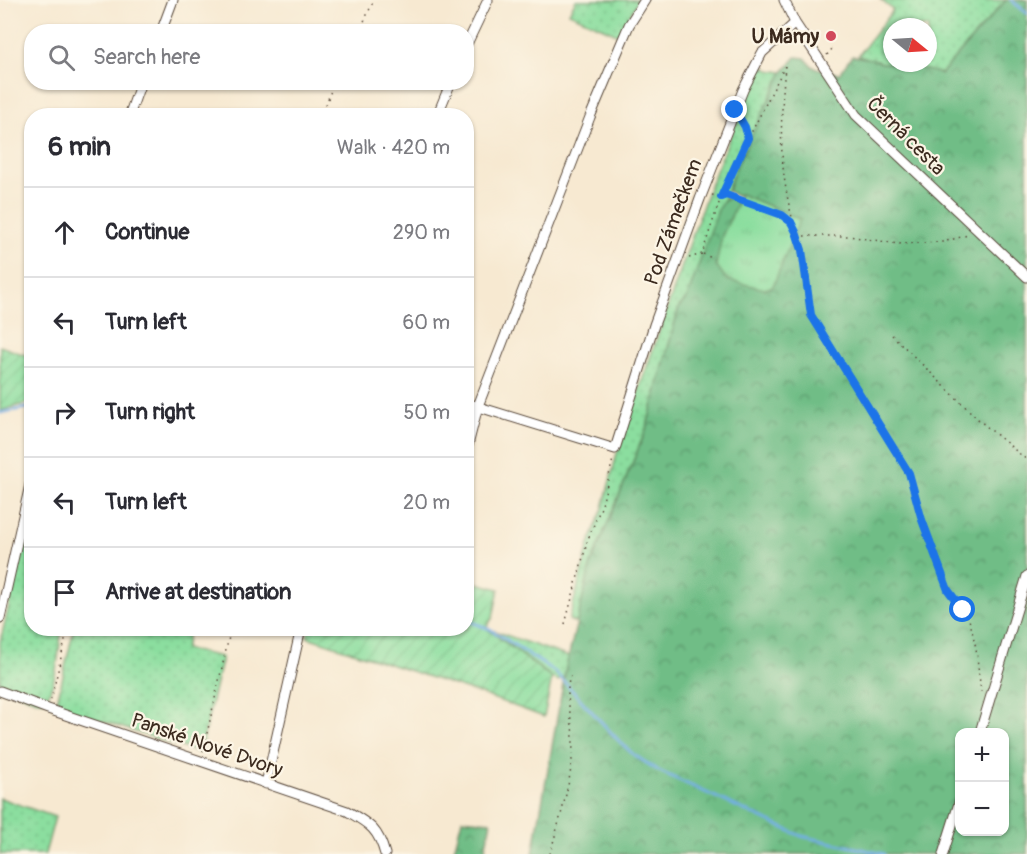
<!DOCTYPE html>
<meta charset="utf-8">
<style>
:root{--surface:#fff;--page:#f7f7f7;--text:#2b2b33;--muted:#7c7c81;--line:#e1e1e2}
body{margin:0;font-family:Pangolin,sans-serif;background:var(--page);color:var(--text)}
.controls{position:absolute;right:18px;bottom:18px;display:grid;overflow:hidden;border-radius:12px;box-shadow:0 2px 4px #0004}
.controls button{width:54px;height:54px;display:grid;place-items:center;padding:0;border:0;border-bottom:2px solid var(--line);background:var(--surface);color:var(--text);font:30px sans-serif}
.compass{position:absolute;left:883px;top:18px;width:54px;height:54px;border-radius:50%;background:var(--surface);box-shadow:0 2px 4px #0004;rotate:108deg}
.stop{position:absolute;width:18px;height:18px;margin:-14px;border:4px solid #1a73e8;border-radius:50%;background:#fff}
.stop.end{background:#1a73e8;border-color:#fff;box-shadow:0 2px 6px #0008}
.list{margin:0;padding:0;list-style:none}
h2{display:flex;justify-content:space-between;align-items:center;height:78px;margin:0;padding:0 24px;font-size:26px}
h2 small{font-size:20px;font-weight:400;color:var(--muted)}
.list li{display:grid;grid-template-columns:39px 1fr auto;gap:18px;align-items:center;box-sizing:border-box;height:90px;padding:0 24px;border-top:2px solid var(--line)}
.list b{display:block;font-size:22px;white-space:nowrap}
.list em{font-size:20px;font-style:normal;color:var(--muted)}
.icon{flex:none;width:33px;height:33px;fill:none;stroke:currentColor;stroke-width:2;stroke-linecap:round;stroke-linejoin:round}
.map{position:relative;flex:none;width:1027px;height:854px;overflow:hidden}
.search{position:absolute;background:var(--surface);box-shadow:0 2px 4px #0004;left:24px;top:24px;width:450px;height:66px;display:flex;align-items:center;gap:15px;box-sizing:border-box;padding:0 21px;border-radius:24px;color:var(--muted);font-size:22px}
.panel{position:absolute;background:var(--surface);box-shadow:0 2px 4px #0004;left:24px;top:108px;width:450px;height:528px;border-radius:24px}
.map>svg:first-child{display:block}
.grass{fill:url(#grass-dots);stroke:#63845e;stroke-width:1.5;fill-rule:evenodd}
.forest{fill:url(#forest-crowns);stroke:#567452;stroke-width:1.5;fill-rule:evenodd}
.park{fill:url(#park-tufts);stroke:#63845e;stroke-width:1.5}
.garden{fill:url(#garden-furrows);stroke:#63845e;stroke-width:1.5}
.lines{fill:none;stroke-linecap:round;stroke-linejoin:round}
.stream{stroke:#73afe4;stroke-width:3}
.minor-casing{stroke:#574739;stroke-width:11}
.path{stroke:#574739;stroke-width:1.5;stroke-dasharray:1.5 4.5;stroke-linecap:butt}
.minor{stroke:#fff;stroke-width:9}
.route{stroke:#1a73e8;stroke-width:8}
.poi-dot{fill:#d1495b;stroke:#fcf5e5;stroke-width:2}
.labels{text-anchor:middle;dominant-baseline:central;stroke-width:4.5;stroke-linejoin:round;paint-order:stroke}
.poi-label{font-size:20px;font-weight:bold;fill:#3b2a1e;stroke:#fcf5e5;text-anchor:end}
.street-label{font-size:20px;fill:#3b2a1e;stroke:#fcf5e5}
</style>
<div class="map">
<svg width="1027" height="854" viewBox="0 0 1027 854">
<defs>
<pattern id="grass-dots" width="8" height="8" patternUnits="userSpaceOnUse" patternTransform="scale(1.5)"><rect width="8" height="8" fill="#8bde9f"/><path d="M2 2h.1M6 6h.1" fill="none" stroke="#79bf88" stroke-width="1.8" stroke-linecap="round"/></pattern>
<pattern id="forest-crowns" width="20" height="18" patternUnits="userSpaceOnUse" patternTransform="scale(1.5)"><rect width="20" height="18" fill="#70bd86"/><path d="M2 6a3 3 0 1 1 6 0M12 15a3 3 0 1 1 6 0" fill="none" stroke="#5d9a6d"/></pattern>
<pattern id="park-tufts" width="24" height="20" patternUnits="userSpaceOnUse" patternTransform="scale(1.5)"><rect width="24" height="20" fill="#8bde9f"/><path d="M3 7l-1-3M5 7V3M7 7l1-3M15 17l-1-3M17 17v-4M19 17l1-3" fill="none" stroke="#79bf88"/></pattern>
<pattern id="garden-furrows" width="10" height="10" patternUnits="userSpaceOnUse" patternTransform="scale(1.5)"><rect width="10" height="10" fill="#8bde9f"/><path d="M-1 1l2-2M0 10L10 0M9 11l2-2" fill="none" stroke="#79bf88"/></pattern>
</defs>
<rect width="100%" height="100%" fill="#fcf5e5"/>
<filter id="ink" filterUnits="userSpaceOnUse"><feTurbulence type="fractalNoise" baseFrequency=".0167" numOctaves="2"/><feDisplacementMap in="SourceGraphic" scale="12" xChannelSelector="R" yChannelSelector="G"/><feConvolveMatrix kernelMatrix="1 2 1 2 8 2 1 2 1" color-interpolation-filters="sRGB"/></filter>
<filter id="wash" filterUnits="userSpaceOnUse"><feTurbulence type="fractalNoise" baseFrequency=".008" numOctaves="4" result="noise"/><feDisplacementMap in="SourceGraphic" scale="24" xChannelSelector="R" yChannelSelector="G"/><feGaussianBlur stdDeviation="1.35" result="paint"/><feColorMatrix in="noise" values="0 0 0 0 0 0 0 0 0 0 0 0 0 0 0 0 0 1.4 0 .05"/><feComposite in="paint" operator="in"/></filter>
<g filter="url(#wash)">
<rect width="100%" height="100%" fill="#f7e9d1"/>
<!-- grass -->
<path class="grass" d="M576,0H638L619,35L569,13Z
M881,0H1006L941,74L900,63H881L858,56L893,10ZM892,27H928V63H892Z
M760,64L769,70L783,72L735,169L687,298L679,307L646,430L591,564L578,624L569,620L589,544L603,508L617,453L709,188Z
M31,499L32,628L62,629C58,651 58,683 44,701H38L0,686V642L17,573L30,500Z
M74,628L189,629L185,649L222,657L200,753L56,706Z
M486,628L569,657L564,678L557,681Z
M0,798L55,817L45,854H0Z"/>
<!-- forest -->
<path class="forest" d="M1006,0H1027V854H533L566,667L591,564L646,430L679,307L687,298L719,207L725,199L731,197L737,204L722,236L800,219L740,194L736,196L728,191L735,169L783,72L796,57L805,58L813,67L839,74L852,56L873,59L881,63H900L941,74ZM960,732H1004V832H960Z
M462,819L491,822L484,854H453Z"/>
<!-- park -->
<path class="park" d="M740,194L800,219L773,286L765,289L727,280L716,265L722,236L737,204Z"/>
<!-- garden -->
<path class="garden" d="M0,346L31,357V402L0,411Z
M467,580L499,589L493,617L486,628L552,678L544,717L481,694L307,637L309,629L466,628Z"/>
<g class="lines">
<!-- stream -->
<path class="stream" d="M1011,0L1027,13
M0,413L32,407
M466,620L490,629L555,672L619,741L634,755L659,771L801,836L884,854"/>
</g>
</g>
<g filter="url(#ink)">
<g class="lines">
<!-- minor casing -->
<g class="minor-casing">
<path id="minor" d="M784,0L795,23L856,115L1027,277
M161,32L173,0
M466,46L488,0
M129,116L141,82
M437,116L451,82
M466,403L615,449L654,325L700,199L743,90L762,53L795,23
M466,453L478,406L590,117L629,25L645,0
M0,618L32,476
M0,691L48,709L347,811C369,824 378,828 385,854
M980,732L1027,576
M266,784L301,628
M943,854L960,800"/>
</g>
<!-- path -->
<path class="path" d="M359,32L374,0
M827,55L832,49
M785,66C780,126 778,170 795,228
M322,116L334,82
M749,137L785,66
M712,195L721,197L726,195L782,215L791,222L796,232L802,250L811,315L909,473L922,520L947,590L970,622L976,648L981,692
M798,236H849L898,244L943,242L968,235
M703,254L714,259
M689,258L702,254L721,197L748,138L742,121
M892,335L980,421L1027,460
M565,624L588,539L602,505L613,459
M51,700L68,628
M203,751L231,628
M550,854C560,817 573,779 573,740C573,719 564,696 570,676"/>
<!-- minor -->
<use href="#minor" class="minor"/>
</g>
</g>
<g class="lines" filter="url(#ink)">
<!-- route -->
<path class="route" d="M735,110L745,127L748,138L721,197L726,195L782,215L791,222L796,232L802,250L811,315L909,473L922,520L948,590L963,610"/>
</g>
<!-- markers -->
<circle class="poi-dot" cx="831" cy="36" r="6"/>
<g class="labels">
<!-- poi labels -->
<g class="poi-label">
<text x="819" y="36">U Mámy</text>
</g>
<!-- street labels -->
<g class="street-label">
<text transform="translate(906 136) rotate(45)">Černá cesta</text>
<text transform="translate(673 222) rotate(-70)">Pod Zámečkem</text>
<text transform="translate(207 745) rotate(19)">Panské Nové Dvory</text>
</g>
</g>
</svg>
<div class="controls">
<button>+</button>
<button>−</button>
</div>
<svg class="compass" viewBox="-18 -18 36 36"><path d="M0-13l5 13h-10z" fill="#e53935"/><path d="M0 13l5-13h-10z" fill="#7c7c81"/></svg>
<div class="stop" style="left:963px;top:610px"></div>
<div class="stop end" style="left:735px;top:110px"></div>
<div class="search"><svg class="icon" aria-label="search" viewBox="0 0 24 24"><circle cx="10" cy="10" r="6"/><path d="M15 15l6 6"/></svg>Search here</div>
<section class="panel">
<h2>6 min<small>Walk · 420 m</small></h2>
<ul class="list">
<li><svg class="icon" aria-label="ahead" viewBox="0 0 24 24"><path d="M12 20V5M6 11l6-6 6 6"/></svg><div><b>Continue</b></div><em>290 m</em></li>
<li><svg class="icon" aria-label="left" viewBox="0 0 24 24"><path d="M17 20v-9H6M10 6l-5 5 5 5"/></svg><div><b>Turn left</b></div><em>60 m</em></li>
<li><svg class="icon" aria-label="right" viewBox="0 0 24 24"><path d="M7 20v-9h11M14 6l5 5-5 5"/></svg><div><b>Turn right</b></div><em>50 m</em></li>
<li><svg class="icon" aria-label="left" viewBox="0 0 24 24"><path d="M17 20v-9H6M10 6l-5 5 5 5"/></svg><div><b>Turn left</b></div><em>20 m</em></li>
<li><svg class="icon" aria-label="arrive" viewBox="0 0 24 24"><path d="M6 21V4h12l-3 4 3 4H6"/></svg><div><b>Arrive at destination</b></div></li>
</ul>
</section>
</div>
